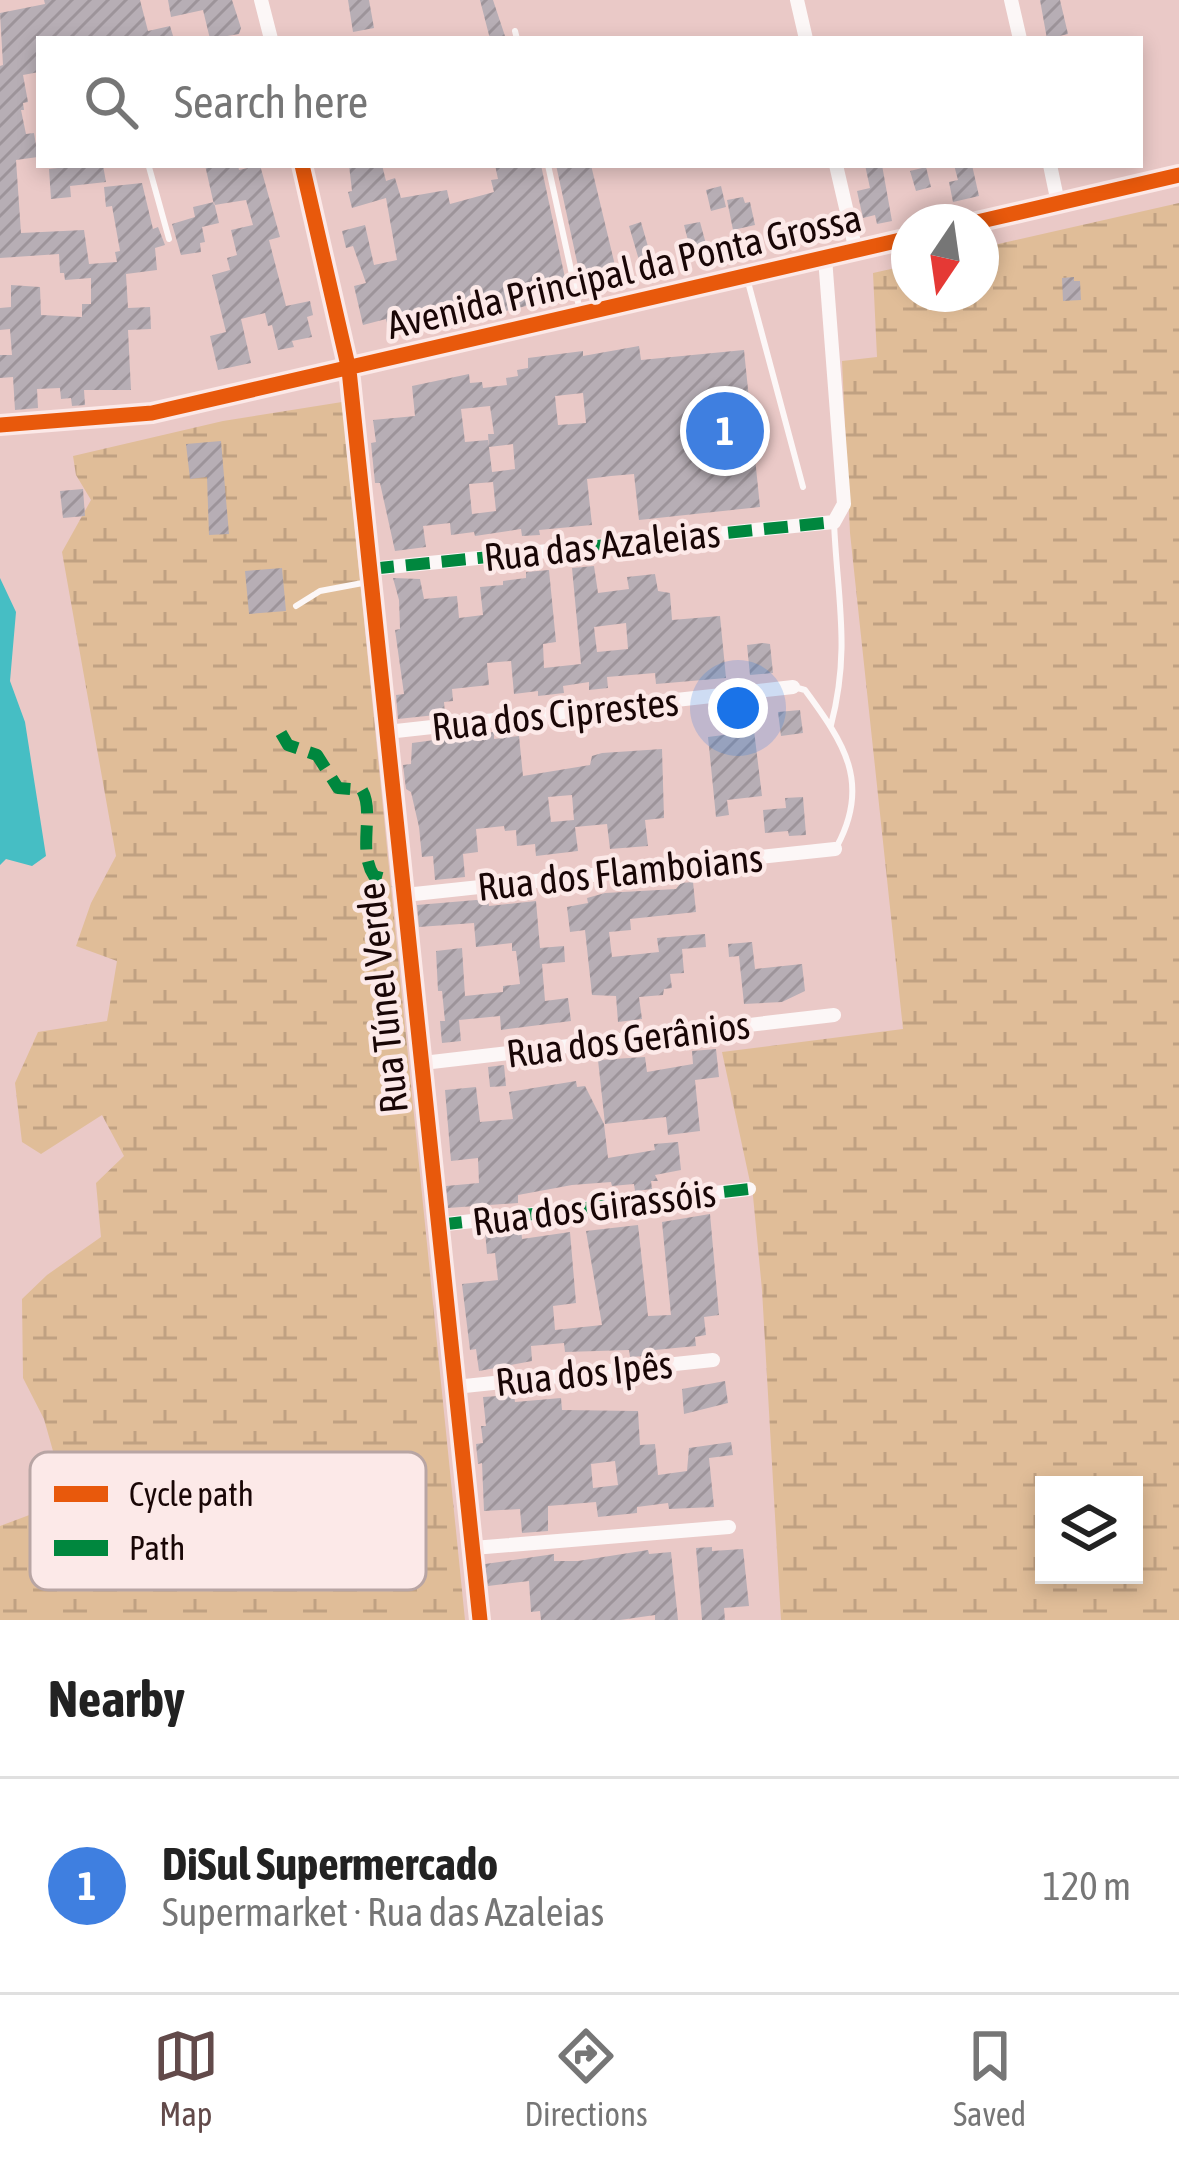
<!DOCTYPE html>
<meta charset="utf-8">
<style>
:root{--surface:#fff;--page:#f2f2f2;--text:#222;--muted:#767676;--line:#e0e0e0;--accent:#624a4a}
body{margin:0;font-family:"Asap Condensed",sans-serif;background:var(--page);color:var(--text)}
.controls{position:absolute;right:36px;bottom:36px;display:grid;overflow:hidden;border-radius:0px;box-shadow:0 6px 18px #0003}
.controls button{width:108px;height:108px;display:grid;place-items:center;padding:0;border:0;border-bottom:3px solid var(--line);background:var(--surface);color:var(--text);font:60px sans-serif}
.compass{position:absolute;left:891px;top:204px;width:108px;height:108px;border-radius:50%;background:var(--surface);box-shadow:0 6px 18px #0003;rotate:193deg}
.you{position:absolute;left:738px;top:708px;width:42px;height:42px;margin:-30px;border:9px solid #fff;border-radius:50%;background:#1a73e8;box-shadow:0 0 0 18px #1a73e833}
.badge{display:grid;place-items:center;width:78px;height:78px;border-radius:50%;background:var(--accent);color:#fff;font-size:39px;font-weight:700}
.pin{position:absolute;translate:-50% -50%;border:6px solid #fff;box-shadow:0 3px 12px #0006}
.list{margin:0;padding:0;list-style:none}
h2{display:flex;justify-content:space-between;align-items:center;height:156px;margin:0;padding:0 48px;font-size:51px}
h2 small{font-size:39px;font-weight:400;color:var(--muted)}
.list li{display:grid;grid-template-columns:78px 1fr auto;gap:36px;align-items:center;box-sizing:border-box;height:216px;padding:0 48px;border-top:3px solid var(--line)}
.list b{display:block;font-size:45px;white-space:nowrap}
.list p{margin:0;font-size:39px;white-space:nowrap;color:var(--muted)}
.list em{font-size:39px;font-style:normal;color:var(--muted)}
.icon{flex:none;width:66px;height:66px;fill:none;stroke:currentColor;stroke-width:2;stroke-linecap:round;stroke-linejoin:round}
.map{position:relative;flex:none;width:1179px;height:1620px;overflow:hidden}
.search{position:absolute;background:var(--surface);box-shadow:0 6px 18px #0003;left:36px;right:36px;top:36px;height:132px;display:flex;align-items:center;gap:30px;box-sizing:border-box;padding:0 42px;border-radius:0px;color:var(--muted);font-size:45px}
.sheet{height:372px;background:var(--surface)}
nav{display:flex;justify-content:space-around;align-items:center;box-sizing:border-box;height:168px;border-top:3px solid var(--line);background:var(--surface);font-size:33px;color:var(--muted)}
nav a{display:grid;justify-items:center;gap:6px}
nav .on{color:var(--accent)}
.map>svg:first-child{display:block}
.wetland{fill:url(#wetland-marsh);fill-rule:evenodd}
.water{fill:#46bec4}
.building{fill:url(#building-hatch);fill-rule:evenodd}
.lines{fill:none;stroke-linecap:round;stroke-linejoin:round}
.lane{stroke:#fcf7f7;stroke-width:6}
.street{stroke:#fcf7f7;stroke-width:14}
.secondary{stroke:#fcf7f7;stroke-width:18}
.quiet{stroke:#00873e;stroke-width:12;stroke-dasharray:24 12;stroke-linecap:butt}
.cycleway-casing{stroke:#fce9e8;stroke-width:22}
.cycleway{stroke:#e8590c;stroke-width:15}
.labels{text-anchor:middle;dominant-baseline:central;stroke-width:9;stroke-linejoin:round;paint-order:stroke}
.street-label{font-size:39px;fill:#190606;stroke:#fce9e8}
.key{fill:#fce9e8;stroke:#b8a5a4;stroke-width:3}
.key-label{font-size:33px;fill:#190606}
</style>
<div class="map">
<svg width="1179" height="1620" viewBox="0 0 1179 1620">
<defs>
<pattern id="wetland-marsh" width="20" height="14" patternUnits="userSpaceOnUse" patternTransform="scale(3)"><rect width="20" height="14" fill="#e0bd98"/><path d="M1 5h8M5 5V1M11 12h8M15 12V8" fill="none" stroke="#c0a182"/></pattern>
<pattern id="building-hatch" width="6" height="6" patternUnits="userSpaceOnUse" patternTransform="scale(3)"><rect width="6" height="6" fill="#b7aeb5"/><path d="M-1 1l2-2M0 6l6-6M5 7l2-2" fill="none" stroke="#9d949a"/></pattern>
</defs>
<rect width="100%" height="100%" fill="#eac9c7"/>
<!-- wetland -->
<path class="wetland" d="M1179,203V1620H781L762,1290L753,1196L722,1052L903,1029L850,533L842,361L877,357L873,273L909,265V294H981V248ZM1044,1485H1134V1575H1044Z
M342,402L465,1620H0V1526L32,1514L60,1476L44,1419L23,1378L22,1299L47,1275L101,1237L96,1183L124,1156L102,1115L41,1154L22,1142L15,1083L38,1032L107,1021L117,961L76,946L91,903L116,856L62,552L91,500L76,475L73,456L223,421Z"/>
<!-- water -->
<path class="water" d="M0,578L16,612L10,681L25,722L46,856L32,866L6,859L0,865Z"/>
<!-- building -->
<path class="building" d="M44,0H140L148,31L170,26L174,39H39V72L23,75L28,102L23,103L24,110H21L26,134L34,133L38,157L16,160L21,233L84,230L89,264L117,262L115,252L120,251L112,206L106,207L104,187L142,183L153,229L158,227L165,245L155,248L157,270L126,274L128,308L150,307L151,329L128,330L131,390H84L85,405L72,406L71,398L61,399L60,388L37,389L38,408L15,410L13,377L0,378V355H12L10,329L0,330V308L11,307V285L40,287L41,315L82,317V304H91V278L65,280L64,273H60L59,254L0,258V66L3,65L0,13L45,4Z
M168,0H232L241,28L239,34L210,39L203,10L171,17Z
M348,0H369L374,28L353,32Z
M480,0H493L506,39H490Z
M1040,0H1060L1068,34L1047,39Z
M85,165H103L106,182L70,186L71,197L51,199L49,169Z
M205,165H238L239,170L260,165L280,237L269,240L286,306L310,301L313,315L307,317L312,337L292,341L294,347L278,350L272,325L268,326L265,313L241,319L251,363L218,370L210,336L226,332L212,275L230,270L227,258L237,255L231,230L253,225L246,200L214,205Z
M349,165H382L386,181L395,178L401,198L447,190L450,204L494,192L491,180L498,179L495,165H541L565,278L557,290L528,296L530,305L473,319L471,309L463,310L461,304L432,310L434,318L388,327L386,319L363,325L354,286L366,283L353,246L346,248L342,231L365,225L374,265L397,260L386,198L352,208L348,192L352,191Z
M556,165H591L618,278L581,280Z
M865,165H882L892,221L877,224L875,215L863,218L857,191L870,188Z
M954,165H972L979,196L953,202L949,182L958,180Z
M926,167L931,187L916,191L910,171Z
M721,186L726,207L711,211L706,190Z
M743,197L745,203L750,202L755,225L733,230L727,200Z
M214,202L219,223L202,227L205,242L200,243L201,252L181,255L172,224L195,217L193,207Z
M641,222L653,264L641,267L629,226Z
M700,222L706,244L690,248L684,225Z
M1074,277V281H1080L1081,300L1063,301L1062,278Z
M639,346L641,360L744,350L760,507L639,520L634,474L611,476L587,479L592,525L539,530L540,535L522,536L521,529L475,536L474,532L451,535L450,523L423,526L426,547L395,551L380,483H375L371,443L376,442L373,420L415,416L412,386L469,374L470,383L482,382L483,388L507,385L506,378L518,376L517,370L528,368V358L583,351V356ZM583,393L586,423L558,425L555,396ZM490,406L494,434H488L489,447L488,440L465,442L461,409ZM513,444L515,469L492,472L493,480L489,447ZM493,482L496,511L472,514L469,484Z
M221,441L229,534L209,535L207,477L190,479L186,444Z
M83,489L85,516L63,518L60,491Z
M594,566L598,593L629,589L627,577L655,574L658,591L670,593L672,620L720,616L726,678L656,684L655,673L607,677L608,688L589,690V682L563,686L564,693L538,696V691L514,694L511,661L487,663L489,685L452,689L453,701L444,702L445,714L398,719L396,695L404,694L395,630L400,629L399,600L393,578L420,579L424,599L457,596L459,618L483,615L480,587L503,585V581L526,578V572L549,570L556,642L543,644L544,668L581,664L572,568ZM626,623L628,649L597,652L594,627Z
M282,568L286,611L249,614L245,571Z
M763,643L770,644L773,673L750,675L747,645Z
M800,710L803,733L781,736L778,712Z
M752,714L762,796L727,800L729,815L716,817L708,737L731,734L730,717Z
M494,732V739L519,736L523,776L590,765L592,756L602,753L662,749L664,818L645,820L648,846L610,849L607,824L575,827L578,851L536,856L535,844L517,846L516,830L505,831L504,826L476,829L478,852L463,854L465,877L435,880L433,856L422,857L419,827L411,792L406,789L403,765L411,764L412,743ZM572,795L574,820L551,822L548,797Z
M803,797L806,835L789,836L788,831L765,833L763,810L786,808L785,798Z
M693,882L696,912L630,919L631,930L609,932L612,957L659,952L657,938L705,934L706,947L682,949L684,973L670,974L672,988L664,989L663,995L639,997L642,1019L618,1022L616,996L592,995L585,930L570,932L567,907L588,903L587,898L605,893L676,889L681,883Z
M488,899L489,906L536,901L540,948L564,946L565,962L542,964L545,1001L568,998L571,1021L501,1030L500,1016L459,1020L461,1041L442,1043L440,1021H445L442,991H438L436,951L462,948L465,996L503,992V986L520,984L516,951H512V943L476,947L474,923L419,927L417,905Z
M752,942L755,969L802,964L805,991L782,1002L744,1004L739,956L729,957L728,944Z
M716,1049L719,1077L695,1080L700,1131L668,1135L666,1117L605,1124L598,1060L645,1057L647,1072L693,1064L692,1051Z
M504,1065L506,1086L490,1087L488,1067Z
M576,1081L577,1087L585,1086L604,1124L608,1158L655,1150L654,1144L678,1142L681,1170L655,1175L658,1181H651L652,1189L635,1191L634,1184L612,1186L611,1182L572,1185L518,1195V1203L448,1208L446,1186L479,1183L478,1158L451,1161L445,1090L476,1087L480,1122L513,1119L509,1092Z
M710,1214L719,1315L704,1317L706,1335L695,1337L696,1346L644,1351L645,1356L630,1357L629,1350L565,1352L564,1343L531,1346L532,1361L479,1371L476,1349L470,1350L462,1284L498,1280L495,1253L487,1254L485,1231L521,1227L522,1239L570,1232L576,1303L553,1306L555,1330L602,1325L586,1231L638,1225L648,1316L671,1315L662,1222Z
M725,1381L728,1403L684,1414L682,1389Z
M514,1395L515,1402L561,1398L562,1410L638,1411L640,1445L655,1444L658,1475L687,1471L689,1448L731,1442L733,1455L709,1458L714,1507L669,1509L668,1503L637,1507V1513L598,1517L596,1502L548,1506V1531L522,1533L520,1509L484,1511L482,1463L478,1464L476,1444L483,1443L481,1426H486L483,1397ZM615,1461L618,1485L593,1488L591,1464Z
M712,1547V1551L743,1549L749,1606L724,1608L725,1620H702L696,1548Z
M648,1550L649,1554L671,1552L678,1620H655V1615L620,1620H541L540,1611L531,1612L529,1581L488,1586L485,1564L554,1554V1561H578Z"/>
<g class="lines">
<!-- lane -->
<path class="lane" d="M515,31L517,39
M134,165H157
M548,165L580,311
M149,167L169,239
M748,282L803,487
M296,606L320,591L368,582
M794,687L805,690C844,743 871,783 837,846
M831,725C851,649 837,597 834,522"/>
<!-- street -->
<path class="street" d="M261,0L271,39
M797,0L806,39
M1011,0L1020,39
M302,165L349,370L480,1620
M836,165L856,251
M1050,165L1058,203
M370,569L834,522L844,504L825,258
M387,732L793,687
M405,895L835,849
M423,1063L834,1015
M438,1225L749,1189
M455,1387L713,1360
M473,1548L729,1527"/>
<!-- secondary -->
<path class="secondary" d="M977,222L1179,175
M0,425L152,413L909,238"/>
<!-- quiet -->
<path class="quiet" d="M370,569L834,522
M281,733L288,745L317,755L338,788L362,790C375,812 357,850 374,876L403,884
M438,1225L749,1189"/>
<!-- cycleway casing -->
<g class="cycleway-casing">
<path id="cycleway" d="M302,165L349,370L480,1620
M977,222L1179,175
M0,425L152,413L909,238"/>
</g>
<!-- cycleway -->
<use href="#cycleway" class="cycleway"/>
</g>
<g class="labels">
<!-- street labels -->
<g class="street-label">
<text transform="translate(624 271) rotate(-13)">Avenida Principal da Ponta Grossa</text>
<text transform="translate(602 545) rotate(-6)">Rua das Azaleias</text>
<text transform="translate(555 714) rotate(-6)">Rua dos Ciprestes</text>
<text transform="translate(620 872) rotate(-6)">Rua dos Flamboians</text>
<text transform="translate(382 998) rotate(-96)">Rua Túnel Verde</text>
<text transform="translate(628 1039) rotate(-7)">Rua dos Gerânios</text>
<text transform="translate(594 1207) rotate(-7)">Rua dos Girassóis</text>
<text transform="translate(584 1373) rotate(-6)">Rua dos Ipês</text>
</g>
</g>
<!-- legend -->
<rect x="30" y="1452" width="396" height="138" rx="18" class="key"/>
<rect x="54" y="1486" width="54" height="16" fill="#e8590c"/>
<rect x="54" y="1540" width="54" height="16" fill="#00873e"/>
<g class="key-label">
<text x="129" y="1506">Cycle path</text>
<text x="129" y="1560">Path</text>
</g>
</svg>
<div class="controls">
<button><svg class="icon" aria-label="layers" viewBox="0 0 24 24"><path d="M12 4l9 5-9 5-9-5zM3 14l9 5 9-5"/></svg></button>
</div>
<svg class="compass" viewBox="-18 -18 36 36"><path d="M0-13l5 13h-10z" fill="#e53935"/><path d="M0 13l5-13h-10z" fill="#767676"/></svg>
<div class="you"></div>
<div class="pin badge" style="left:725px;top:431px;background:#3f7fe0">1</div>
<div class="search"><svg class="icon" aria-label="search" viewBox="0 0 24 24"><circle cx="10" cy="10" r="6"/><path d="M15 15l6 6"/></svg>Search here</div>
</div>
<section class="sheet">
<h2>Nearby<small></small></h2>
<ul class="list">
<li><span class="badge" style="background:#3f7fe0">1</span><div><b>DiSul Supermercado</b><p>Supermarket · Rua das Azaleias</p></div><em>120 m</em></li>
</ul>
</section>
<nav>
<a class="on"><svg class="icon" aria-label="map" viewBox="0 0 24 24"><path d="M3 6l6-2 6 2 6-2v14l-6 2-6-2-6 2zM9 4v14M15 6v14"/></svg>Map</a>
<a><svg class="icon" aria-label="directions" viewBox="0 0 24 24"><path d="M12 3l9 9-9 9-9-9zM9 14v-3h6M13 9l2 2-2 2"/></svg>Directions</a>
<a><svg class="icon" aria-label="saved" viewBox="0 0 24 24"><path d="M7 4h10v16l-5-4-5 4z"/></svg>Saved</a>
</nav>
